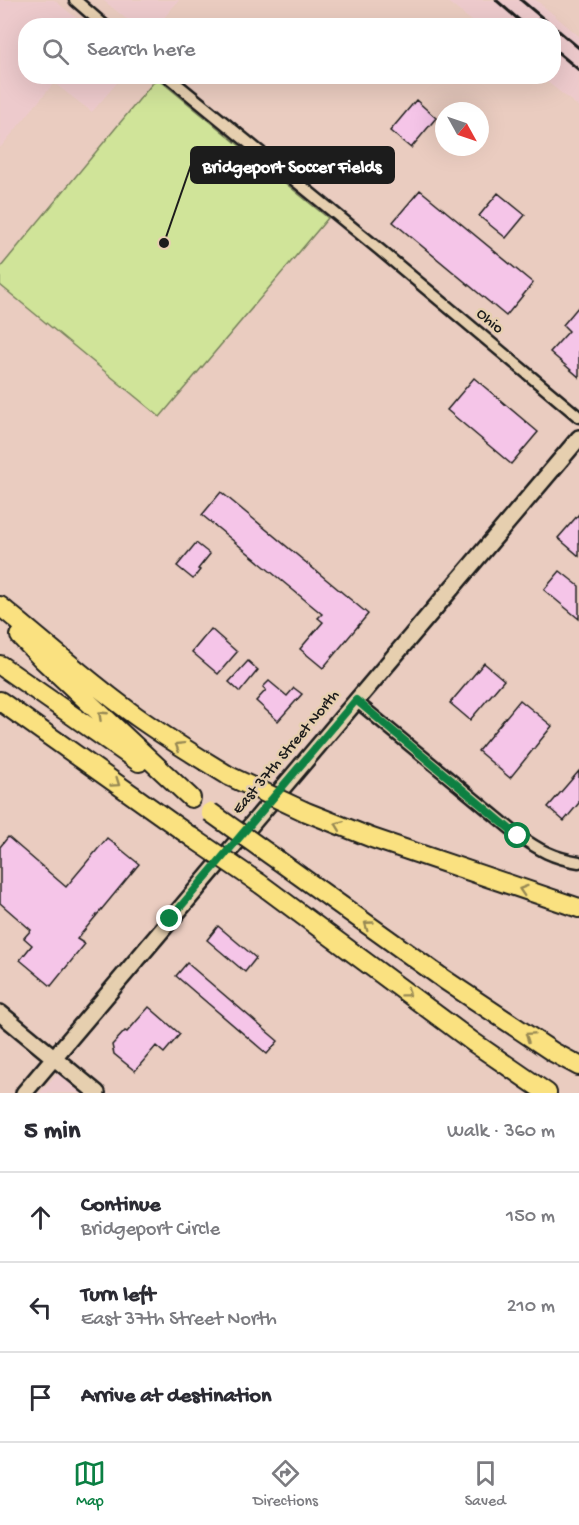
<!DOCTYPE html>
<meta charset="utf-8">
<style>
:root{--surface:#fff;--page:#f2f2f3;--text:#2b2b33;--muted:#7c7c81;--line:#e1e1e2;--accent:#0b8043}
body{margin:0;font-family:"Gochi Hand",sans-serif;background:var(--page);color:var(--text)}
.compass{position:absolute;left:435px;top:102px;width:54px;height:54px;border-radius:50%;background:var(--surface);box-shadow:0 6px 24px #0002;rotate:130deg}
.stop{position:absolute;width:18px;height:18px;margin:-14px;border:4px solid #0b8043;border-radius:50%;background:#fff}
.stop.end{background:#0b8043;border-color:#fff;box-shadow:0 2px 6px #0008}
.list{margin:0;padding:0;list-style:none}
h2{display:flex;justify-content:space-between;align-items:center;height:78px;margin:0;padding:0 24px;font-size:26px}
h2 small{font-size:20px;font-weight:400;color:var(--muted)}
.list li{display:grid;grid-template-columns:39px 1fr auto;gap:18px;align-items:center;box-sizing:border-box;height:90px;padding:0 24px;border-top:2px solid var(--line)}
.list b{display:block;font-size:22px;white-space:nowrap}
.list p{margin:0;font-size:20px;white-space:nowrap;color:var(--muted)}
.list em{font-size:20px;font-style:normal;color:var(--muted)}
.icon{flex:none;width:33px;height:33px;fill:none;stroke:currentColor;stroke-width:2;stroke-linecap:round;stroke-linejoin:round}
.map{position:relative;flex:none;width:579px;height:1093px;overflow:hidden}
.search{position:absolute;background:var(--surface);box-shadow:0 6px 24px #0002;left:18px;right:18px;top:18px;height:66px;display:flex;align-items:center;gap:15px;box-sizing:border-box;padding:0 21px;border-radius:24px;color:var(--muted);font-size:22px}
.sheet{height:348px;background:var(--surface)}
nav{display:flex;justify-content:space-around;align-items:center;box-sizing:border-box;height:84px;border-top:2px solid var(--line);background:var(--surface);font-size:16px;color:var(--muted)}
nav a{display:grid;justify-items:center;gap:3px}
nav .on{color:var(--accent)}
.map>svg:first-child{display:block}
.built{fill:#edcacc}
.green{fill:#d0e499;stroke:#76805a;stroke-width:1.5}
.building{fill:#f5c5e8;stroke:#1c1c1c;stroke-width:1.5}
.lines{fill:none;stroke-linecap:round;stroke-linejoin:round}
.street-casing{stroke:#1c1c1c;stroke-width:15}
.secondary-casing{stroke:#1c1c1c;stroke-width:20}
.highway-casing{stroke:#1c1c1c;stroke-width:22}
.street{stroke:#e6cfaf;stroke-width:10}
.secondary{stroke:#e6cfaf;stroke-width:15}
.highway{stroke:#fae180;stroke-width:18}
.rail{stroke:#1c1c1c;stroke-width:3}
.highway-bridge-casing{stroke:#1c1c1c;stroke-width:22;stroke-linecap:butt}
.highway-bridge{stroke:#fae180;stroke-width:18}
.oneway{stroke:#968853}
.route{stroke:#0b8043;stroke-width:8}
.labels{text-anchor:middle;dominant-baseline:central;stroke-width:5;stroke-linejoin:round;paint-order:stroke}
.street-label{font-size:16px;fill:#1c1c1c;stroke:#e6cfaf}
.leader{fill:none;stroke:#1c1c1c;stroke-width:2}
.callout-dot{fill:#1c1c1c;stroke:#e6cfaf;stroke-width:2}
.callout{fill:#1c1c1c;stroke:#1c1c1c;stroke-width:2}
.callout-label{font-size:18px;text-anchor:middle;font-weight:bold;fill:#fff}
</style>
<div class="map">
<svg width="579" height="1093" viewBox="0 0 579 1093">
<rect width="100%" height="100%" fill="#eaccc0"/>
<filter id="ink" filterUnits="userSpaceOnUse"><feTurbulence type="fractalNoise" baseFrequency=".0167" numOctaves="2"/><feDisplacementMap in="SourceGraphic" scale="12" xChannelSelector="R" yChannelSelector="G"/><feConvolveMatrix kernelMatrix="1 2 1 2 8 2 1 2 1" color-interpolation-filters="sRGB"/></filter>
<g filter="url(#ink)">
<!-- built -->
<path class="built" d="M0,0H54L85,25L26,26V76L122,77L92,112L54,83L0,148Z
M103,0H179L158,25L135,26Z
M445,0H536L579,36V107L541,77L554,76V26L477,25Z
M64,1066L97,1093H40Z"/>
<!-- green -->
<path class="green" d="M157,78L328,218L160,417L0,285V268Z"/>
<!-- building -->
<path class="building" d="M416,100L436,118L411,148L390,131Z
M420,190L533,283L506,316L393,222Z
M498,193L525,215L506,238L479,216Z
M579,306V377L550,352L569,331L563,325Z
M474,378L538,432L511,464L447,410Z
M221,492L368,614L323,668L300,649L323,622L318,618L322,614L202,515Z
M579,514V556L558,538Z
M196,543L210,554L198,569L200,570L193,579L177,566Z
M560,571L579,586V619L544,590Z
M211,629L237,652L218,674L192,652Z
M248,661L258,670L240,692L229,682Z
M484,663L504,680L470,720L450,703Z
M269,681L287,696L294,688L302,694L278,721L256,701L266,690L263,687Z
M520,700L552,726L510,778L478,751Z
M579,771V803L564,821L548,807Z
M8,837L66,887L107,838L139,864L77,939L85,944L51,986L20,960L32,945L24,938L31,930L0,903V847Z
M218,926L256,958L245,972L207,940Z
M187,963L278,1041L267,1054L176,976Z
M149,1007L180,1034L164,1053L156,1046L135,1071L114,1054L112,1045L125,1031L127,1032Z"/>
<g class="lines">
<!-- street casing -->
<g class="street-casing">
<path id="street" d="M75,0L105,26
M167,76L380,250L579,417
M356,701L518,835C539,850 553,858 579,862"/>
</g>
<!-- secondary casing -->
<g class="secondary-casing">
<path id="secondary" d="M0,1013L97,1093
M24,1093L579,438"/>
</g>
<!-- highway casing -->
<g class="highway-casing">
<path id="highway" d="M0,606C43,641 84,678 129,711C161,735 195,755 229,776
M20,636L42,659L191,798
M0,665L139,762
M0,701L193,838
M304,811L372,838L579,908
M279,861L445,980L553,1052L579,1066
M259,883L473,1042L547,1093"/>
</g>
<!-- street -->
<use href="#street" class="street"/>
<!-- secondary -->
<use href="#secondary" class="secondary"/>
<!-- highway -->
<use href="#highway" class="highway"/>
<!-- rail -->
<path class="rail" d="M496,0L526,26
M521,0L552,26
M554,27L579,48
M554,49L579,70"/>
<!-- highway-bridge casing -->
<g class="highway-bridge-casing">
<path id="highway-bridge" d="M229,776L304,811
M210,812L279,861
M193,838L259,883"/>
</g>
<!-- highway-bridge -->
<use href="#highway-bridge" class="highway-bridge"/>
</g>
<!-- one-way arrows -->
<defs><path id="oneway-chevron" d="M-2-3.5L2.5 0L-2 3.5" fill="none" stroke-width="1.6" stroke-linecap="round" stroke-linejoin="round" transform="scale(1.5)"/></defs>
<g class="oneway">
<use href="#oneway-chevron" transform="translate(102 715) rotate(-137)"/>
<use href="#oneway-chevron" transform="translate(179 746) rotate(-148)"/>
<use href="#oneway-chevron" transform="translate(116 783) rotate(35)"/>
<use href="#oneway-chevron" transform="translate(339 825) rotate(-159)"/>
<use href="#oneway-chevron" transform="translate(523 890) rotate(-162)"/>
<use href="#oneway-chevron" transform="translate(368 925) rotate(-144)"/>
<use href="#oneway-chevron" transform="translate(407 993) rotate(37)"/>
<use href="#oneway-chevron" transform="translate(529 1036) rotate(-146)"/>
</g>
</g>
<g class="lines" filter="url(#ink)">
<!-- route -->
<path class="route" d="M170,919L356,700L518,836"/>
</g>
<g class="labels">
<!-- street labels -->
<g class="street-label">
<text transform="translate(489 322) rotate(40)">Ohio</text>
<text transform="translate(287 753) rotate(-50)">East 37th Street North</text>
</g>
</g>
<!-- callouts -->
<path class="leader" d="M164 243L191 165"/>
<circle class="callout-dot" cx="164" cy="243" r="6"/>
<rect class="callout" x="191" y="147" width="203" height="36" rx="6"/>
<g class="callout-label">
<text x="292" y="172">Bridgeport Soccer Fields</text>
</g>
</svg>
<svg class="compass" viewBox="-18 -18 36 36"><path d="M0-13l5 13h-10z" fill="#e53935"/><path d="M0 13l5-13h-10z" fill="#7c7c81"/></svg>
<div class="stop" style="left:518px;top:836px"></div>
<div class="stop end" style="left:170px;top:919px"></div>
<div class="search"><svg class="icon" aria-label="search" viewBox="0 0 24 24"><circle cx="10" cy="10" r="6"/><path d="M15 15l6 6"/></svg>Search here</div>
</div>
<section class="sheet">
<h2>5 min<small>Walk · 360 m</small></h2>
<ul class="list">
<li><svg class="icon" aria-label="ahead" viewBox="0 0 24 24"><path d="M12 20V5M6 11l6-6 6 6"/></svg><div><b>Continue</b><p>Bridgeport Circle</p></div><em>150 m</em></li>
<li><svg class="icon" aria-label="left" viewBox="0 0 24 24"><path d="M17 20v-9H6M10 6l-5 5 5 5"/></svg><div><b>Turn left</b><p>East 37th Street North</p></div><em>210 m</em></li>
<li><svg class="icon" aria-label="arrive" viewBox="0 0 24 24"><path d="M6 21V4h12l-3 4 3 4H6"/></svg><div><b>Arrive at destination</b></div></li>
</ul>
</section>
<nav>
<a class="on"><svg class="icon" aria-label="map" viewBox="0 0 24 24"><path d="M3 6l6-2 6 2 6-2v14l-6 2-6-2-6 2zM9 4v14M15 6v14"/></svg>Map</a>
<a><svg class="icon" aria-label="directions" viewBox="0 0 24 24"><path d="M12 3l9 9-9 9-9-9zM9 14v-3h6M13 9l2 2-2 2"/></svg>Directions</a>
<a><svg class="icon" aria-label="saved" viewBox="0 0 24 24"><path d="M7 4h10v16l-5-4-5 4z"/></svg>Saved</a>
</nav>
